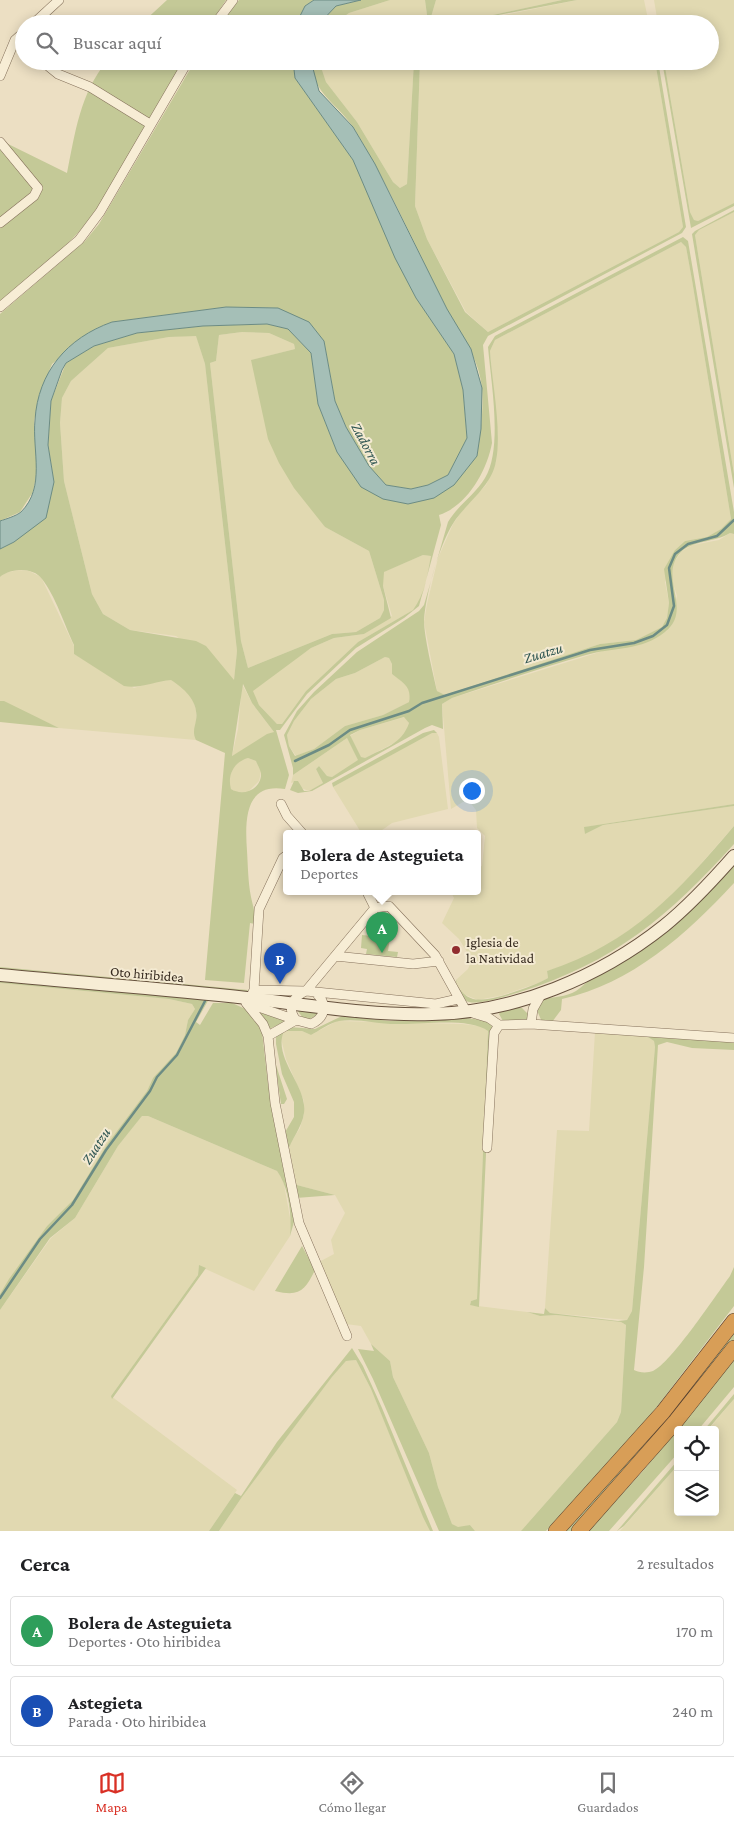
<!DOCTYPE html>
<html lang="es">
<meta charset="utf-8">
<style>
:root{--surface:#fff;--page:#f6f6f6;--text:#202124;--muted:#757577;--line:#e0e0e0;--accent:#d93025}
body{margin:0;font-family:"Crimson Pro",serif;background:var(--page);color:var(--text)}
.controls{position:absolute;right:15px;bottom:15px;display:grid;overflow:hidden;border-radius:5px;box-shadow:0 2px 12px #0003}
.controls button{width:45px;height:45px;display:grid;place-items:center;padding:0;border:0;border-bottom:1px solid var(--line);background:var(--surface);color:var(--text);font:25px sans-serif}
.you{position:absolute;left:471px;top:790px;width:18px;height:18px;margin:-12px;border:4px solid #fff;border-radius:50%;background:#1a73e8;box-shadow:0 0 0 8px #1a73e833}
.badge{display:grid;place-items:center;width:32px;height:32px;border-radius:50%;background:var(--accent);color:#fff;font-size:16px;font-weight:700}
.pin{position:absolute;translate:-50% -41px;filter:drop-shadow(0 1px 2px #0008)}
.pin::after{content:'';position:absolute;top:26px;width:18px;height:15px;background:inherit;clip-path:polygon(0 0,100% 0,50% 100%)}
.popup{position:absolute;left:283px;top:830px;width:198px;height:65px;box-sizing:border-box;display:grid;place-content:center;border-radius:5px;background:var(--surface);filter:drop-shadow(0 1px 4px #0005);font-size:16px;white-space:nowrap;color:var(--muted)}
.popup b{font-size:19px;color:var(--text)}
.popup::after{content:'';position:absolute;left:50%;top:100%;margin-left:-10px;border:10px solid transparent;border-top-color:var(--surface)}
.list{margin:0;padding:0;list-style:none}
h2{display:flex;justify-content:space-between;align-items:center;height:65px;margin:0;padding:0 20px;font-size:21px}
h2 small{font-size:16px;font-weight:400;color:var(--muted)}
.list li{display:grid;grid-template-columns:32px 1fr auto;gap:15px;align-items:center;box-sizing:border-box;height:70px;margin:0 10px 10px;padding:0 10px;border:1px solid var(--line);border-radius:5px}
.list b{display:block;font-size:19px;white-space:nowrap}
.list p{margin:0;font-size:16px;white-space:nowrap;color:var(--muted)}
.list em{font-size:16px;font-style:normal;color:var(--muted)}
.icon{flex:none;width:28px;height:28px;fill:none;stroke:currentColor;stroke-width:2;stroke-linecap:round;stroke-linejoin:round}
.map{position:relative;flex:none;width:734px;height:1531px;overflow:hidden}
.search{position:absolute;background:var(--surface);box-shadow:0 2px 12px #0003;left:15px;right:15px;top:15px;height:55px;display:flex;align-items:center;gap:12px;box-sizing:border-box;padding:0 18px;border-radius:28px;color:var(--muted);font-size:19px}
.sheet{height:225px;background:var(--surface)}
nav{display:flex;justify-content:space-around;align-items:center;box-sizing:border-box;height:70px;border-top:1px solid var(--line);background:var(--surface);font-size:14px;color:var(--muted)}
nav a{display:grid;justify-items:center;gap:2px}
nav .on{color:var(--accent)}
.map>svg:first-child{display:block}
.farmland{fill:#e1d9b1}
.green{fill:#c4c997;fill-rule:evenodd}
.water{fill:#a5bfb7;stroke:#6c8c84}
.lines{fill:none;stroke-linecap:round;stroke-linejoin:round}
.stream{stroke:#6c8c84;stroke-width:2.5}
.street-casing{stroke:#85715b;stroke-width:10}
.secondary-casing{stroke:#67523e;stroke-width:14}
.highway-casing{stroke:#533f2f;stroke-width:16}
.street{stroke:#f7edd5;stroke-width:9}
.secondary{stroke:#f7edd5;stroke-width:12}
.highway{stroke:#d89e57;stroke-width:15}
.poi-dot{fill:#912d2f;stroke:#f4ead2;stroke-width:2}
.labels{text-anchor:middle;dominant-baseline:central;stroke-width:4;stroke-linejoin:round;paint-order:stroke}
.poi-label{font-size:14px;fill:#35291e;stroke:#f4ead2;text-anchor:start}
.street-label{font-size:14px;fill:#35291e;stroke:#f4ead2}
.water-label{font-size:15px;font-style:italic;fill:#2e5552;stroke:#f4ead2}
</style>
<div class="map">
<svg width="734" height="1531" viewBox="0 0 734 1531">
<rect width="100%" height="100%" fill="#ecdfc3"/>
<!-- farmland -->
<path class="farmland" d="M390,0H425L427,15L422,24H334L349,13Z
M436,0H562L452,24H429Z
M577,0H644L649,24H461Z
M654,0H734V203L698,221L694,220L690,212L664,61H710V24H658Z
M319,61H414L407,184L400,188L393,182L357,122L326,82Z
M420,61H655L683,227L679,232L488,332L466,312L427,239L415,206Z
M734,212V474L695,235L699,230Z
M681,242L686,247L692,280L731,519L721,529L707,537L685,541L675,550L665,582L669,603L667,619L662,627L636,640L600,644L445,695L437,691L424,622L427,604L438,558L453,524L466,505L486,485L496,462L498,438L490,351L495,340Z
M242,332L269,333L294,344L295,349L252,360L263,408L325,527L369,551L384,600V610L380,618L356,632L332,634L248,668L241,641L210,363L216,361L219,335Z
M196,335L205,364L237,651L234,681L176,636L130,630L103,614L92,594L64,481L60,423L62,398L71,381L108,348L169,337Z
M730,533L734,534V804L585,827V834L603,825L734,806V826L671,898L637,925L601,949L576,962L547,971L548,978L541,982L503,995L478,1000L463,994L456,984L457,979L468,969L472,960L459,939L442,923L454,898L451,892H477V868L482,866L485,836L477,828L476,810L469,801L463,802L451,809L442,704L452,698L667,631L677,596L671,577L672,565L682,551L693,545L719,540Z
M423,555L431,556L424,590L419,602L413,610L358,642L306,691L282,724H277L259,705L251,688L311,648L334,638L364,634L392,616L383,586V572Z
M18,570L29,571L41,577L74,646V654L134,688L160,680H172L183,687L192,697L196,710V740L59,728L0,701V577L5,573Z
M385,657L389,658L392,664V674L406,684L411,692L409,702L383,715L345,726L314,749L296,756L289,746L287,735L294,721L311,699L336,679L355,673Z
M242,684L252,703L274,732L232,756L238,729Z
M405,717L409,723L405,735L396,742L365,758H361L350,736L360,730Z
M432,732L437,733L439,737L448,809L392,823L378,833L362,834L333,787Z
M347,738L359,760L355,764L332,777L327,776L319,766L316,769L323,783L309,791L301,788L298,781L291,783L293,775Z
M248,758L256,761L261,772L259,781L248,792L237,793L231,789L228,781L233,768L241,760Z
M0,983L169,999L192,1004L195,1009L188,1020L185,1035L176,1053L153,1078L147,1091L108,1143L85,1183L73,1200L47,1226L0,1294Z
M337,1021L462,1024L481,1026L488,1031L477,1299L471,1301L470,1305L527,1312L540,1316L556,1315L621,1322L626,1325L621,1412L617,1422L521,1531H475L470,1525L458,1528L452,1524L438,1487L429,1453L393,1377L390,1361L371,1344L361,1326L346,1324L319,1262L334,1254L331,1240L345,1213L335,1195L293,1184L287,1153L290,1144L300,1128L304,1114V1101L286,1059L281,1038L284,1031H302L311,1035Z
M595,1032L645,1035L654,1041L655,1047L632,1311L627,1320L550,1313L545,1308L557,1130L589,1131Z
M142,1116H148L277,1171L283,1179L291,1223L290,1236L254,1291L199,1266L198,1275L111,1396L237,1490L209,1531H0V1310L51,1238L75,1218L118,1146Z
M356,1360L371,1389L430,1531H219L242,1497L332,1377L346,1361Z
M734,1399V1531H620L678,1465V1512H715V1430H708Z"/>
<!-- green -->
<path class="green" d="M167,0H226L210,24H141Z
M239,0H314L305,6L296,24H220Z
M361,0H390L349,13L334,24H319L336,6Z
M425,0H436L429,24H422L427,15Z
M562,0H577L452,24Z
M107,61H184C149,113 125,172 87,222C64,252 28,276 0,302V140L67,173C75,134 80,93 107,61Z
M195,61H293L295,78L353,160L416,298L454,354L463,390L467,438L448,475L428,485L411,489L386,485L368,466L346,427L335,401L324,341L278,308L226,307L112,322L97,328L52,364L40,394L34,421L37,471L33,492L20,512L0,521V314L85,241L99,224Z
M311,61H319L326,82L357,122L393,182L400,188L407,184L414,61H420L415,206L427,239L465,312L488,332L679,232L683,227L655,61H658L686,227L682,233L488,336L483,345L492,443C487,471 467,506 439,515L441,525L419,606L404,618L356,648L307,694L280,730H276L289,775L285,789C244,782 245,822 247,851C248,866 248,882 251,897C253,907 256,913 255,924L250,923L244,983L205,980L225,753L196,740C192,732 195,727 196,720C199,702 185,689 171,680C155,681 141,689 124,686L74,654V645C65,626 55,595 42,579C33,567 11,568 0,577V549L14,542L54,482L48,445L51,401L66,363L94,346L137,333L203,326L267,324L288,329L311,353L318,404L337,452L408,504L477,456C480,434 484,411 482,388C479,356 459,333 445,306C416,247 389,186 355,130C340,105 312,94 311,61ZM242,332L269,333L294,344L295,349L251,360L268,439L279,463L294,488L325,527L369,551L384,600V610L380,618L356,632L332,634L248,668L241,641L210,363L216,361L219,335ZM196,336L205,364L237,651L234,680L206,646L196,641L130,630L103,614L92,594L64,481L60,423L62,398L71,381L108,348L169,337ZM423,555L431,556C427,575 425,594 413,610L358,642L306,691L282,724H277L259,705L253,691L311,648L334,638L364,634L391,618L383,586L384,572ZM243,684L252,703L274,732L267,734L232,756ZM248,758L256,761C257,764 260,769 261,773C262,789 243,797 231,789C227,775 234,762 248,758Z
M662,61H664L690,212L694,220L698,221L734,203V206L691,228Z
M734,210V212L699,230L695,235L734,474V488L692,234L695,231Z
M683,237L688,241L734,512V534L730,533C716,542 691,541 681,552C657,577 694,609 665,632C642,651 613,647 586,655C541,668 497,683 452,698L442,704L443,729L432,725L425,728L312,791L298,793L290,790L294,781H298L304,791H309L323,783L316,769L319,766L327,776L332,777L358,760L347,738L293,775V768L284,735L297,711L314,692L357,652L419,611L424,605L448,522C458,505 475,495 485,478C503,449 491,382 488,347L495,336ZM681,242L686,247L692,280L731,519L721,529L707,537L685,541L675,550L664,569L669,603L667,618L662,627L636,640L600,644L445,695L437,691C433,673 424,637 424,620C426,593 440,541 456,519C470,500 492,485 496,461C502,431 492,382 490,351L495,340ZM385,657L389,658L392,664V674C403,683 412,686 409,702L383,715L345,726L314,749L295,756L289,746L287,735L294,721L311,699L336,679L355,673ZM404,717L409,723C402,744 384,748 365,758L361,757L350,735L360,730Z
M0,701H4L59,728L0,722Z
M434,730L437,733H432L333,787L332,783L423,733Z
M734,804V806L603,825L585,834L584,827Z
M734,826V844C669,916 615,962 520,992C509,995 474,1008 465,1000C461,996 458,988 455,983L457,979L456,984C461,991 464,996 473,999C489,1003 534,986 548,978L547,971C632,943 678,892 734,826Z
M734,865V883C687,934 631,984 562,999L561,1010L552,1022H542L536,1008L542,999C553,997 566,997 576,991C582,987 587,981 594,977C653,947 689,913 734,865Z
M362,935L390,938L388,951L398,952L397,957L366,954L367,949L361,948Z
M0,967L248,990L245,993L0,971Z
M0,979L209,999L196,1022L200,1025L213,1003H232L250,1011L262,1032L268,1084L294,1222L290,1236C292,1216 289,1187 277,1171L148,1116H142L118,1146L75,1218L50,1238L0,1310V1294L9,1279L47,1226L73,1200L108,1143L147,1091L153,1078L176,1053L185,1035L188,1020L195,1009L192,1004L169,999L0,983Z
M518,1007L522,1008L529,1015L527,1021H503L499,1014L501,1011Z
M258,1010L289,1020L269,1029Z
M297,1010L320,1013L308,1020L303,1018Z
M342,1016L390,1021L466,1018L490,1021L492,1023L479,1307L470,1305L471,1301L477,1299L488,1031C468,1017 421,1025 396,1024C378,1024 357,1018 339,1021C329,1023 319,1031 311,1035L302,1031H284C272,1058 308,1086 304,1113C302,1128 291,1139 287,1153L284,1134L294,1117V1102L282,1074L276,1044V1034L289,1027L315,1029Z
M645,1035L734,1041V1050L692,1048L667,1042L658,1045L644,1267L634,1370C639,1373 648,1373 653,1371C671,1363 716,1295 730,1276L734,1267V1306L639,1430L546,1531H521L617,1422L621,1412L626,1325L621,1322L556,1315L540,1316L527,1312L544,1314L545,1308L550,1313L618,1321L627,1320L632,1311L655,1047L654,1041Z
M275,1062L287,1099L284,1104H281Z
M293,1184L335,1195L296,1198Z
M302,1246L315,1270C305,1291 299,1297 275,1291Z
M199,1265L206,1268L112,1399L111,1396L198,1275Z
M734,1331V1340L728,1348L591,1509L571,1531H564Z
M371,1344L390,1361L393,1377L429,1453L438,1487L452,1524L458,1527L470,1525L475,1531H439L373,1379L358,1349L374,1351Z
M352,1348L363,1366L382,1408L433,1531H430L423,1517L371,1389L356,1360L346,1361L332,1377L242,1497L219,1531H209L235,1493L241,1496L277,1442Z
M734,1360V1387L698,1430H678V1453L609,1531H588L643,1471Z
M734,1394V1399L709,1428L704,1430Z
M678,1460V1465L624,1526L617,1531Z"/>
<!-- water -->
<path class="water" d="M314,0H361L336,6L319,24H296L305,6Z
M293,61H311L319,91L353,127L375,164L447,309L471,349L482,388L481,429L477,456L454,485L434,498L408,504L383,499L361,487L337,452L318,404L311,353L288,329L267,324L203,326L137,333L94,346L66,363L62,370L51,401L48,445L54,482L46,518L14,542L0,549V521C6,519 16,516 21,512C46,487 32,451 35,420C38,372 67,338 112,322L226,307L278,308L309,322L324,341L335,401L346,427L369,466L386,485L411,489L428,485L448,475L467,438L463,390L454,354L416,298L395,258L353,160L295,78Z"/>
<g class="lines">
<!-- stream -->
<path class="stream" d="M295,761L329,745L350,730L409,711L422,703L590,650L634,643L653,636L667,625L674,606L669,568L675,554L688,544L717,536L734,520
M0,1298L40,1239L72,1205L106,1150L150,1091L157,1077L177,1055L205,1001"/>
<!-- street casing -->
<g class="street-casing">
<path id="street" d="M33,24L59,0
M215,24L233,0
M15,40L24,47
M42,61L58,74L90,87L150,124
M0,76L15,40L24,32
M0,142L38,188L34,196L0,223
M0,307L79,240L100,212L188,61
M281,804L287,816L303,834
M367,892L375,908
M335,956L413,964L439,961
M254,990L306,991L436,1004L458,999
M252,994L254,990L259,909L283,858L287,855
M317,994C328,1005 325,1018 311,1024L296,1020C286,1007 293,997 306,991L375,908L389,906L435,955L466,1011L489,1018L499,1025L531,1024L533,1009L542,993
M246,1003L263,1024L268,1036L275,1103L299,1223L347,1336
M247,1003L296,1020
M531,1024L734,1038
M268,1036L296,1020
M487,1148L494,1033L499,1025"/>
</g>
<!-- secondary casing -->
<g class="secondary-casing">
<path id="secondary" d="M0,975C82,983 165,989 247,998C309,1005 370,1016 432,1014C514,1013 600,977 664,926C690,905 712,881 734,856"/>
</g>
<!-- highway casing -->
<g class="highway-casing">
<path id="highway" d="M556,1531L663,1412L734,1321
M579,1531L676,1421L734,1348"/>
</g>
<!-- street -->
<use href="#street" class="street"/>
<!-- secondary -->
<use href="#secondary" class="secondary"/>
<!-- highway -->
<use href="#highway" class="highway"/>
</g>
<!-- markers -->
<circle class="poi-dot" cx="456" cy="950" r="5"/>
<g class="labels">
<!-- poi labels -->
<g class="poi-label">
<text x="466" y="942">Iglesia de<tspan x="466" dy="16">la Natividad</tspan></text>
</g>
<!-- street labels -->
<g class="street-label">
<text transform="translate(147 974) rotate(5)">Oto hiribidea</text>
</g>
<!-- water labels -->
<g class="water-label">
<text transform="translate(366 444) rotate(62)">Zadorra</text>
<text transform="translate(543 653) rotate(-17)">Zuatzu</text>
<text transform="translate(96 1146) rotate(-57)">Zuatzu</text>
</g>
</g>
</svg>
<div class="controls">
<button><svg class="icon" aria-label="locate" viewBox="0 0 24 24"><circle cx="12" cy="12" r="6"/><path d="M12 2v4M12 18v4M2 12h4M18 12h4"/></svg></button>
<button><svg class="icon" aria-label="layers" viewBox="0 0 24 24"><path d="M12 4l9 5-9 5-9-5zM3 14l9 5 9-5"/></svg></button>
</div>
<div class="you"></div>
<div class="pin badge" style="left:382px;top:953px;background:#2e9e5b">A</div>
<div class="popup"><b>Bolera de Asteguieta</b>Deportes</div>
<div class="pin badge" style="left:280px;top:984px;background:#1a4fb4">B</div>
<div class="search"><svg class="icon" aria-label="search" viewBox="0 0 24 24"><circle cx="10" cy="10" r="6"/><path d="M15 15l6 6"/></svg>Buscar aquí</div>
</div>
<section class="sheet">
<h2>Cerca<small>2 resultados</small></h2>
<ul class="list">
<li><span class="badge" style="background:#2e9e5b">A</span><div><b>Bolera de Asteguieta</b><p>Deportes · Oto hiribidea</p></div><em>170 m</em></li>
<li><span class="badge" style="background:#1a4fb4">B</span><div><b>Astegieta</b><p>Parada · Oto hiribidea</p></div><em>240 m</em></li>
</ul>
</section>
<nav>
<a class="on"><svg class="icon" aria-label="map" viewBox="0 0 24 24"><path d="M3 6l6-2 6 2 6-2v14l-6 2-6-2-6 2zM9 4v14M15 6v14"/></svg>Mapa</a>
<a><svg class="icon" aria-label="directions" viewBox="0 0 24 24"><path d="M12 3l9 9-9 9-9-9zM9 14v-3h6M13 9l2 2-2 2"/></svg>Cómo llegar</a>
<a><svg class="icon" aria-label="saved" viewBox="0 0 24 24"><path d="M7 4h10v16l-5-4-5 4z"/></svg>Guardados</a>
</nav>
